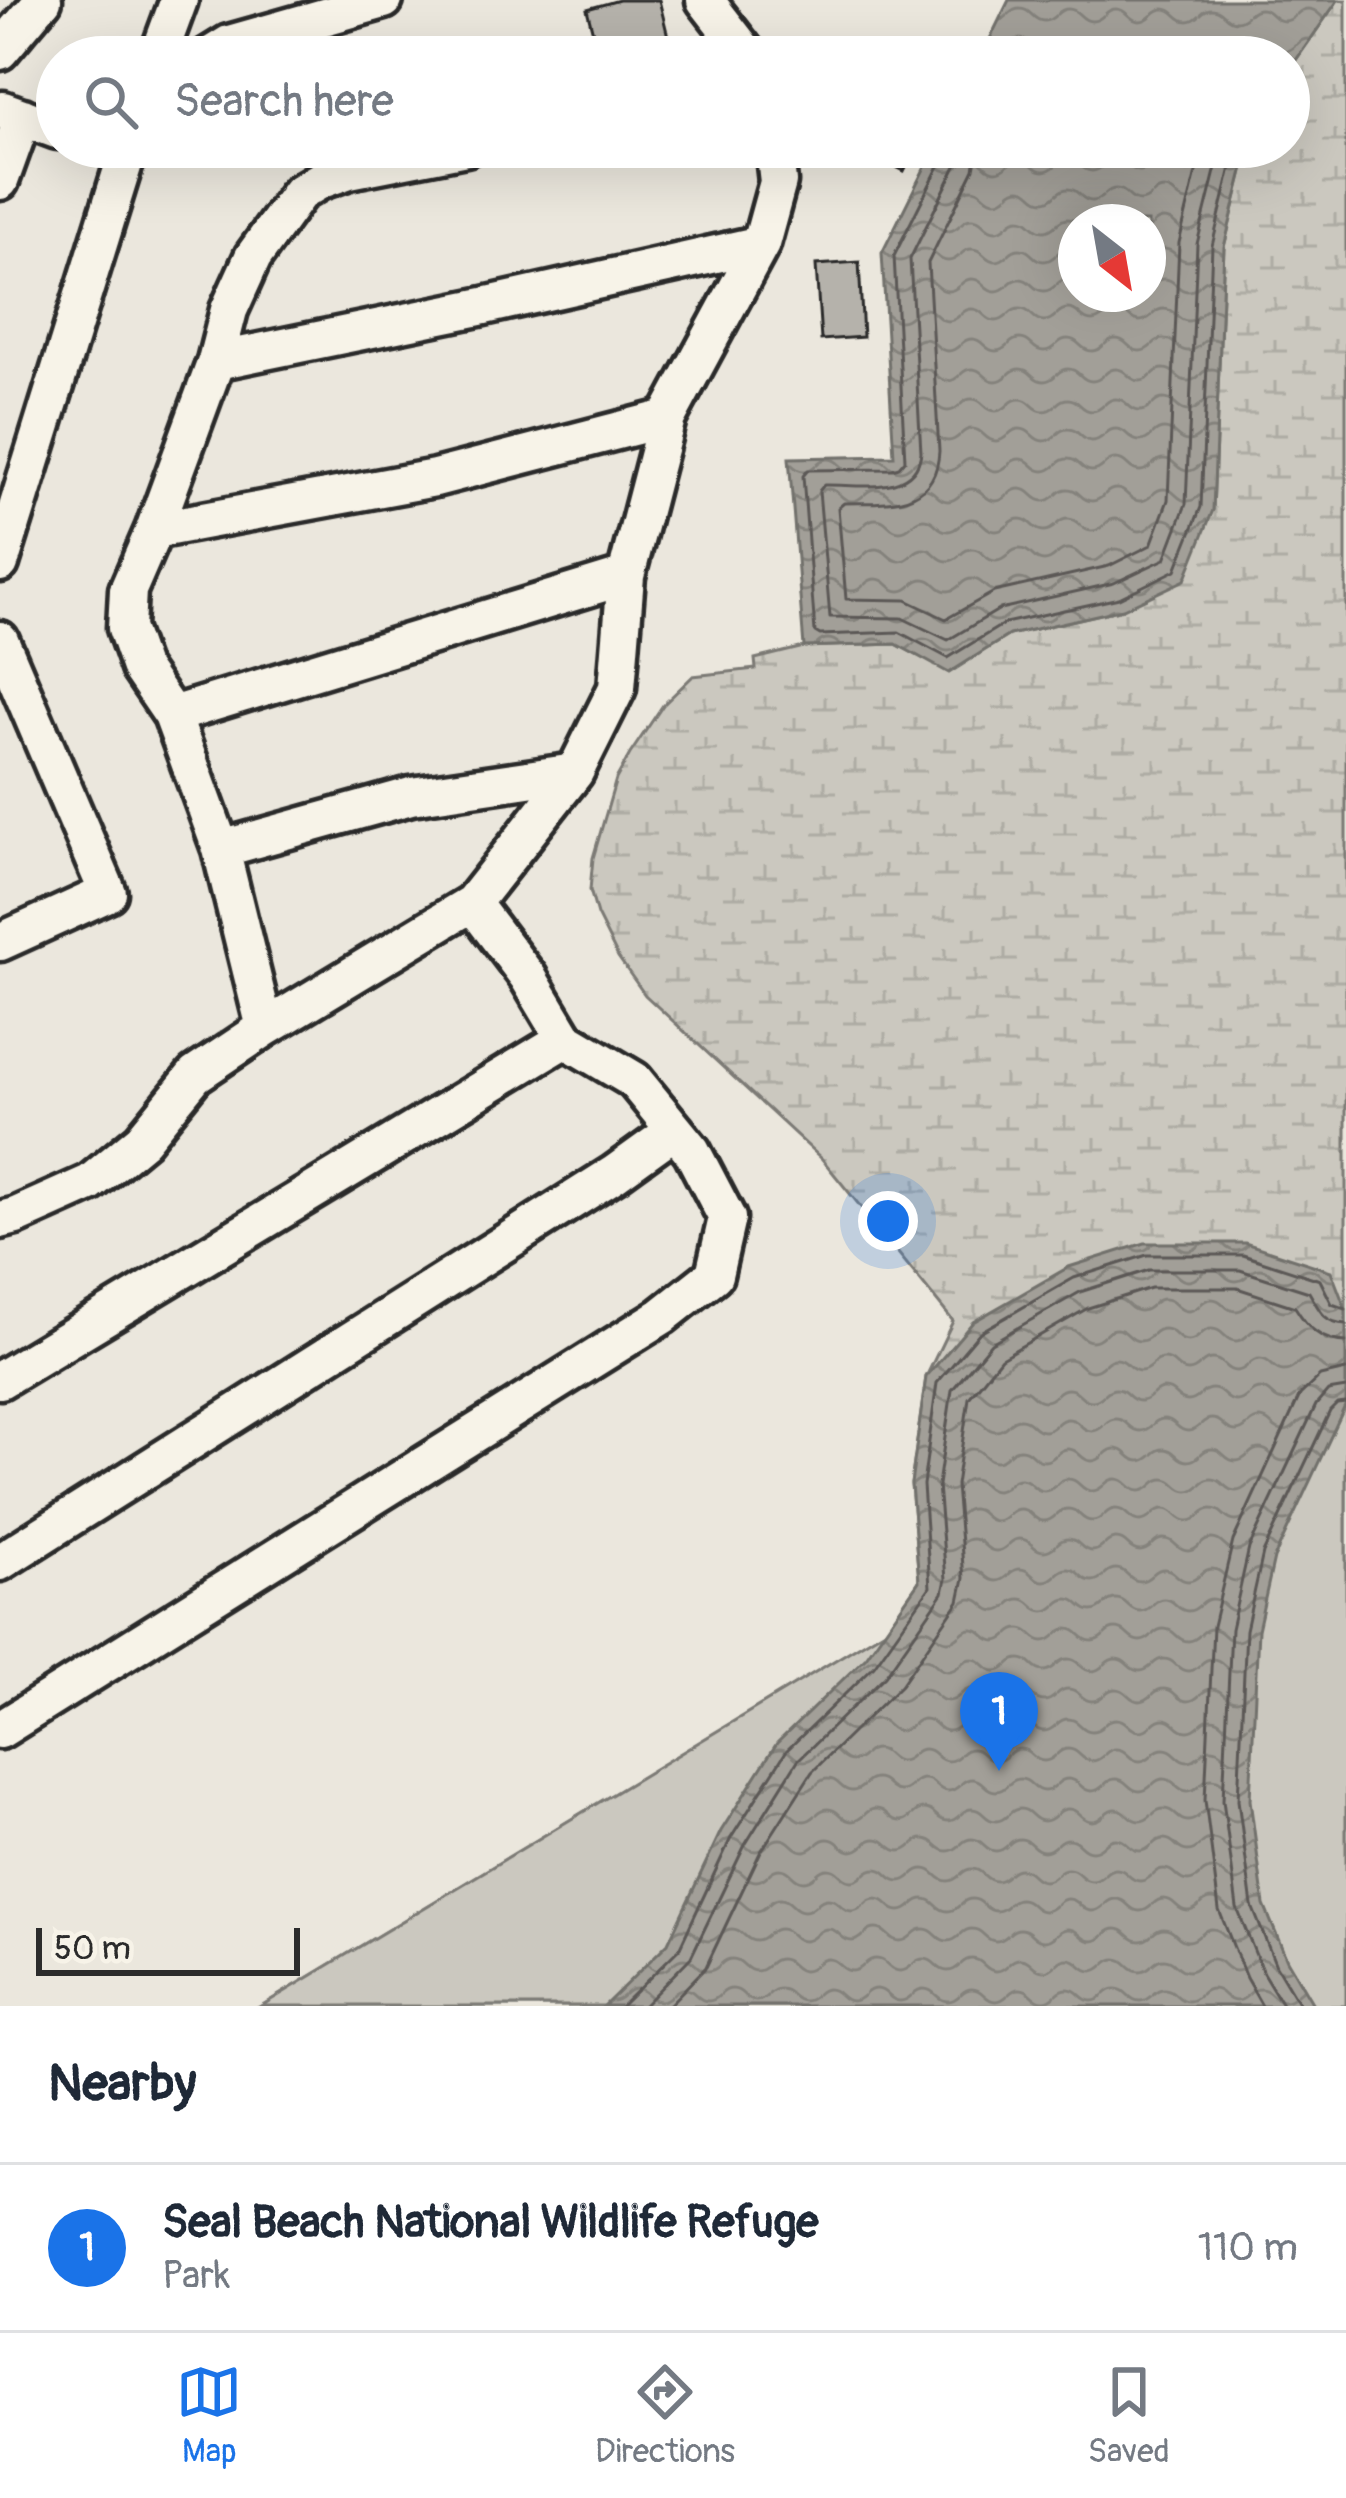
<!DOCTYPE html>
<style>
:root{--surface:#fff;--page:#f2f2f3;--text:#1f2937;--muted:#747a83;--line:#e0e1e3;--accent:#1a73e8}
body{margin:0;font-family:Pangolin,sans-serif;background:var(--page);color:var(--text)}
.compass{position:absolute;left:1058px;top:204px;width:108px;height:108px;border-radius:50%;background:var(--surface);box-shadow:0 12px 48px #0002;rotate:149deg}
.scale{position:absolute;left:36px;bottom:30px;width:264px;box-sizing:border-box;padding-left:12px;border:6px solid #2b2b2b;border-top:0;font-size:33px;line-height:42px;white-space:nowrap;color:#2b2b2b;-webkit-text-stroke:9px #f7f3e8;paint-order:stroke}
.you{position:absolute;left:888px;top:1221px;width:42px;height:42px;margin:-30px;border:9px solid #fff;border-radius:50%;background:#1a73e8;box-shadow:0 0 0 18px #1a73e833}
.badge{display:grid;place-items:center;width:78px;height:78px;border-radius:50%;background:var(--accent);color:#fff;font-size:39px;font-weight:700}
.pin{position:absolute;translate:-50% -99px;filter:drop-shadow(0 3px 6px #0008)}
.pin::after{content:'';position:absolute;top:63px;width:42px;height:36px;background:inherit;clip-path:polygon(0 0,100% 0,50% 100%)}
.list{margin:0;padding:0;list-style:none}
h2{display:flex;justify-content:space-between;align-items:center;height:156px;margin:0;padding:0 48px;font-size:51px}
h2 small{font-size:39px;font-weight:400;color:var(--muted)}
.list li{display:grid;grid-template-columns:78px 1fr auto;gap:36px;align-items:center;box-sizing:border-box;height:168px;padding:0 48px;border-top:3px solid var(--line)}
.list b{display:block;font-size:45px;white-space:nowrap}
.list p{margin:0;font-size:39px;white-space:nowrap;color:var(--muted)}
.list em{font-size:39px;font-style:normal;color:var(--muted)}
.icon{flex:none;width:66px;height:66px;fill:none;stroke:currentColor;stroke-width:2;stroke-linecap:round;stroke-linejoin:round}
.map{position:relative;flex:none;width:1346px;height:2006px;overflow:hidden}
.search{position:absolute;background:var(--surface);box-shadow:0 12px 48px #0002;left:36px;right:36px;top:36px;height:132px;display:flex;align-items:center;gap:30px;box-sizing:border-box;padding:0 42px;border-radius:66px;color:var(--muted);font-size:45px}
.sheet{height:324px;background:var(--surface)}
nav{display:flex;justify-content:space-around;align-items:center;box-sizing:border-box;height:168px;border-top:3px solid var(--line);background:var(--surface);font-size:33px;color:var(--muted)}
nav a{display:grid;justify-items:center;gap:6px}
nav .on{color:var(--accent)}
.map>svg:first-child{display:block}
.wetland{fill:url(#wetland-marsh);stroke:#7b7a75;stroke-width:3}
.park{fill:#cbc8bf;stroke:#7b7a75;stroke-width:3}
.water{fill:url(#water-waves);stroke:#72716c;stroke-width:3;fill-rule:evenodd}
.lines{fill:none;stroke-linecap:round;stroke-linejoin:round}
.shore{stroke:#5b5957;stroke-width:3}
.building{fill:#b5b2ab;stroke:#2b2b2b;stroke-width:3}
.minor-casing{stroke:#2b2b2b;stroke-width:45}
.minor{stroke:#f7f3e8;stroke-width:36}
</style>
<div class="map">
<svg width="1346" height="2006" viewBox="0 0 1346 2006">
<defs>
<pattern id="wetland-marsh" width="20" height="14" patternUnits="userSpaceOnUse" patternTransform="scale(3)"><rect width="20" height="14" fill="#cbc8bf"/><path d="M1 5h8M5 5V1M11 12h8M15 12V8" fill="none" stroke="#aeaca4"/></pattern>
<pattern id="water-waves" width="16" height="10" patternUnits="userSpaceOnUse" patternTransform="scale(3)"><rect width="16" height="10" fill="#a29f98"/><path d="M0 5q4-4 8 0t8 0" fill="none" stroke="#84827c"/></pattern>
</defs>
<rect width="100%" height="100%" fill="#ebe7dd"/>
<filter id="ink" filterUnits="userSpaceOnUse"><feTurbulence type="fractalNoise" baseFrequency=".00833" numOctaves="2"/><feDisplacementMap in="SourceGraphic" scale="24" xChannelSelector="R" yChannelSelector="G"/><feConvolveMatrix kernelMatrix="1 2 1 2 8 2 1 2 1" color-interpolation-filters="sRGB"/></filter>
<g filter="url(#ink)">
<!-- wetland -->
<path class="wetland" d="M1338,0H1346V2006H261L885,1631L919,1581L911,1484L926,1377L953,1321L822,1159L645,995L618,957L597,915L590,890L593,858L616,779L630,754L663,705L693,676L756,669L755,659L804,647L896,644L949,672L1009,635L1123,609L1213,510L1224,247L1249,147H1289V70Z"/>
<!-- park -->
<path class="park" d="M1346,1342V2006H261L885,1630Z"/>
<!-- water -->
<path class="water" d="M1009,0H1338L1289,70V57H981Z
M935,147H1249L1224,247L1213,510L1185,580L1123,609L1009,635L949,673L896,644L804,647L789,458L894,456L882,253ZM1148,222V294H1076V222Z
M1145,1243H1245L1331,1271L1346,1310V1404L1274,1558L1258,1630L1250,1800L1264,1905L1287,1960L1314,2006H604L668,1943L721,1831L777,1743L866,1657L919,1581L911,1484L926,1377L973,1322L1069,1267Z"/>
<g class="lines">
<!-- shore -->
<path class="shore" d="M945,147L944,156L894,256L905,460L899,467L892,469L808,470L803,476L815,632L820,635L899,632L948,658L1005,623L1119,598L1176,570L1201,507L1212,246L1236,147
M960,147L958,162L910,259L921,452C916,497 858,484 824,485L819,491L830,617L902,618L948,640L1000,609L1114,583L1165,559L1186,504L1197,244L1221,147
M978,147L974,169L928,263L939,451C936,509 887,502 844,503L838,508L846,599L906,600L946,619L994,592L1109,566L1151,545L1168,500L1179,243L1202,147
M621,2006L679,1949L731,1838L787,1750L874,1666L930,1587L923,1485L937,1383L980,1332L1074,1278L1147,1255H1243L1320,1280L1332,1304L1346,1309
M643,2006L691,1957L745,1845L798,1760L885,1676L943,1593L946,1579L938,1485L952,1390L991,1343L1080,1292L1149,1270H1240L1309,1292C1319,1309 1323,1323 1346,1324
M668,2006L706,1967L760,1853L812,1772L901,1685L959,1601L964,1578L956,1485L969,1398L1001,1358L1088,1308L1151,1288H1237L1295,1307C1308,1328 1320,1341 1346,1342
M1262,2006L1246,1978L1219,1910L1205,1800L1213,1626L1233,1541L1300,1395L1320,1376L1346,1370
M1283,2006L1263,1973L1237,1908L1223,1800L1231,1629L1249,1548L1316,1405L1328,1391L1346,1388
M1300,2006L1276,1966L1252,1906L1238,1800L1246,1630L1263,1553L1330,1411L1337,1404L1346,1403"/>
</g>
<!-- building -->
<path class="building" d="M619,0H659L673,57H599L587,9Z
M867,147H916L904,171L865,151Z
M859,262L863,337L821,340L816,265Z"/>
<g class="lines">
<!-- minor casing -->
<g class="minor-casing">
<path id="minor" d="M705,0L749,57
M0,51L43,0
M158,57L179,0
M208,57L229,44L384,0
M3,110L57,130
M0,181L23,117
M216,361L484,306L761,244
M154,530L435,478L667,418
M0,563L129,147
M0,640L108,893L0,942
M172,715L626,576
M221,849L411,796L575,772
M472,903L575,772L617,688L626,576L667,418L761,244L778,182L774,147
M265,1028L221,849L172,715L140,668L126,628L128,590L154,530L216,361L229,310L253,257L299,193L321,180L349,170L466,147
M0,1220L16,1216L90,1183L142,1140L195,1075L265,1028L472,903L528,977L565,1039L0,1380
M0,1562L614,1174L675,1130
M0,1730L662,1316L714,1275L727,1218L692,1151L634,1080L565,1039"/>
</g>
<!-- minor -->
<use href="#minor" class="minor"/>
</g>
</g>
</svg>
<svg class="compass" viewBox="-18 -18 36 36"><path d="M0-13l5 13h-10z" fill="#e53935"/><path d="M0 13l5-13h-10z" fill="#747a83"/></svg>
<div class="scale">50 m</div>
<div class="you"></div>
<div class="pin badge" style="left:999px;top:1771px">1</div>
<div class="search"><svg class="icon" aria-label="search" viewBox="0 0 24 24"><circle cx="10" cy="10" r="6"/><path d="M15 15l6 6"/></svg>Search here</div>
</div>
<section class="sheet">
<h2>Nearby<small></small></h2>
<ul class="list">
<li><span class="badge">1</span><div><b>Seal Beach National Wildlife Refuge</b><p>Park</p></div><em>110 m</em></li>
</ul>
</section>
<nav>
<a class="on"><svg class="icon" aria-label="map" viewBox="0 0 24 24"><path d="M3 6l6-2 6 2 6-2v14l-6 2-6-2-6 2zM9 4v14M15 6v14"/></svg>Map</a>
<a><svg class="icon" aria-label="directions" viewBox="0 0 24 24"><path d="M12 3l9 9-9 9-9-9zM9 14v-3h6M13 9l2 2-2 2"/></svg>Directions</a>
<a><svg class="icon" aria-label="saved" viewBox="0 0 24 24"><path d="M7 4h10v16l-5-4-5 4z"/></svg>Saved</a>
</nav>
